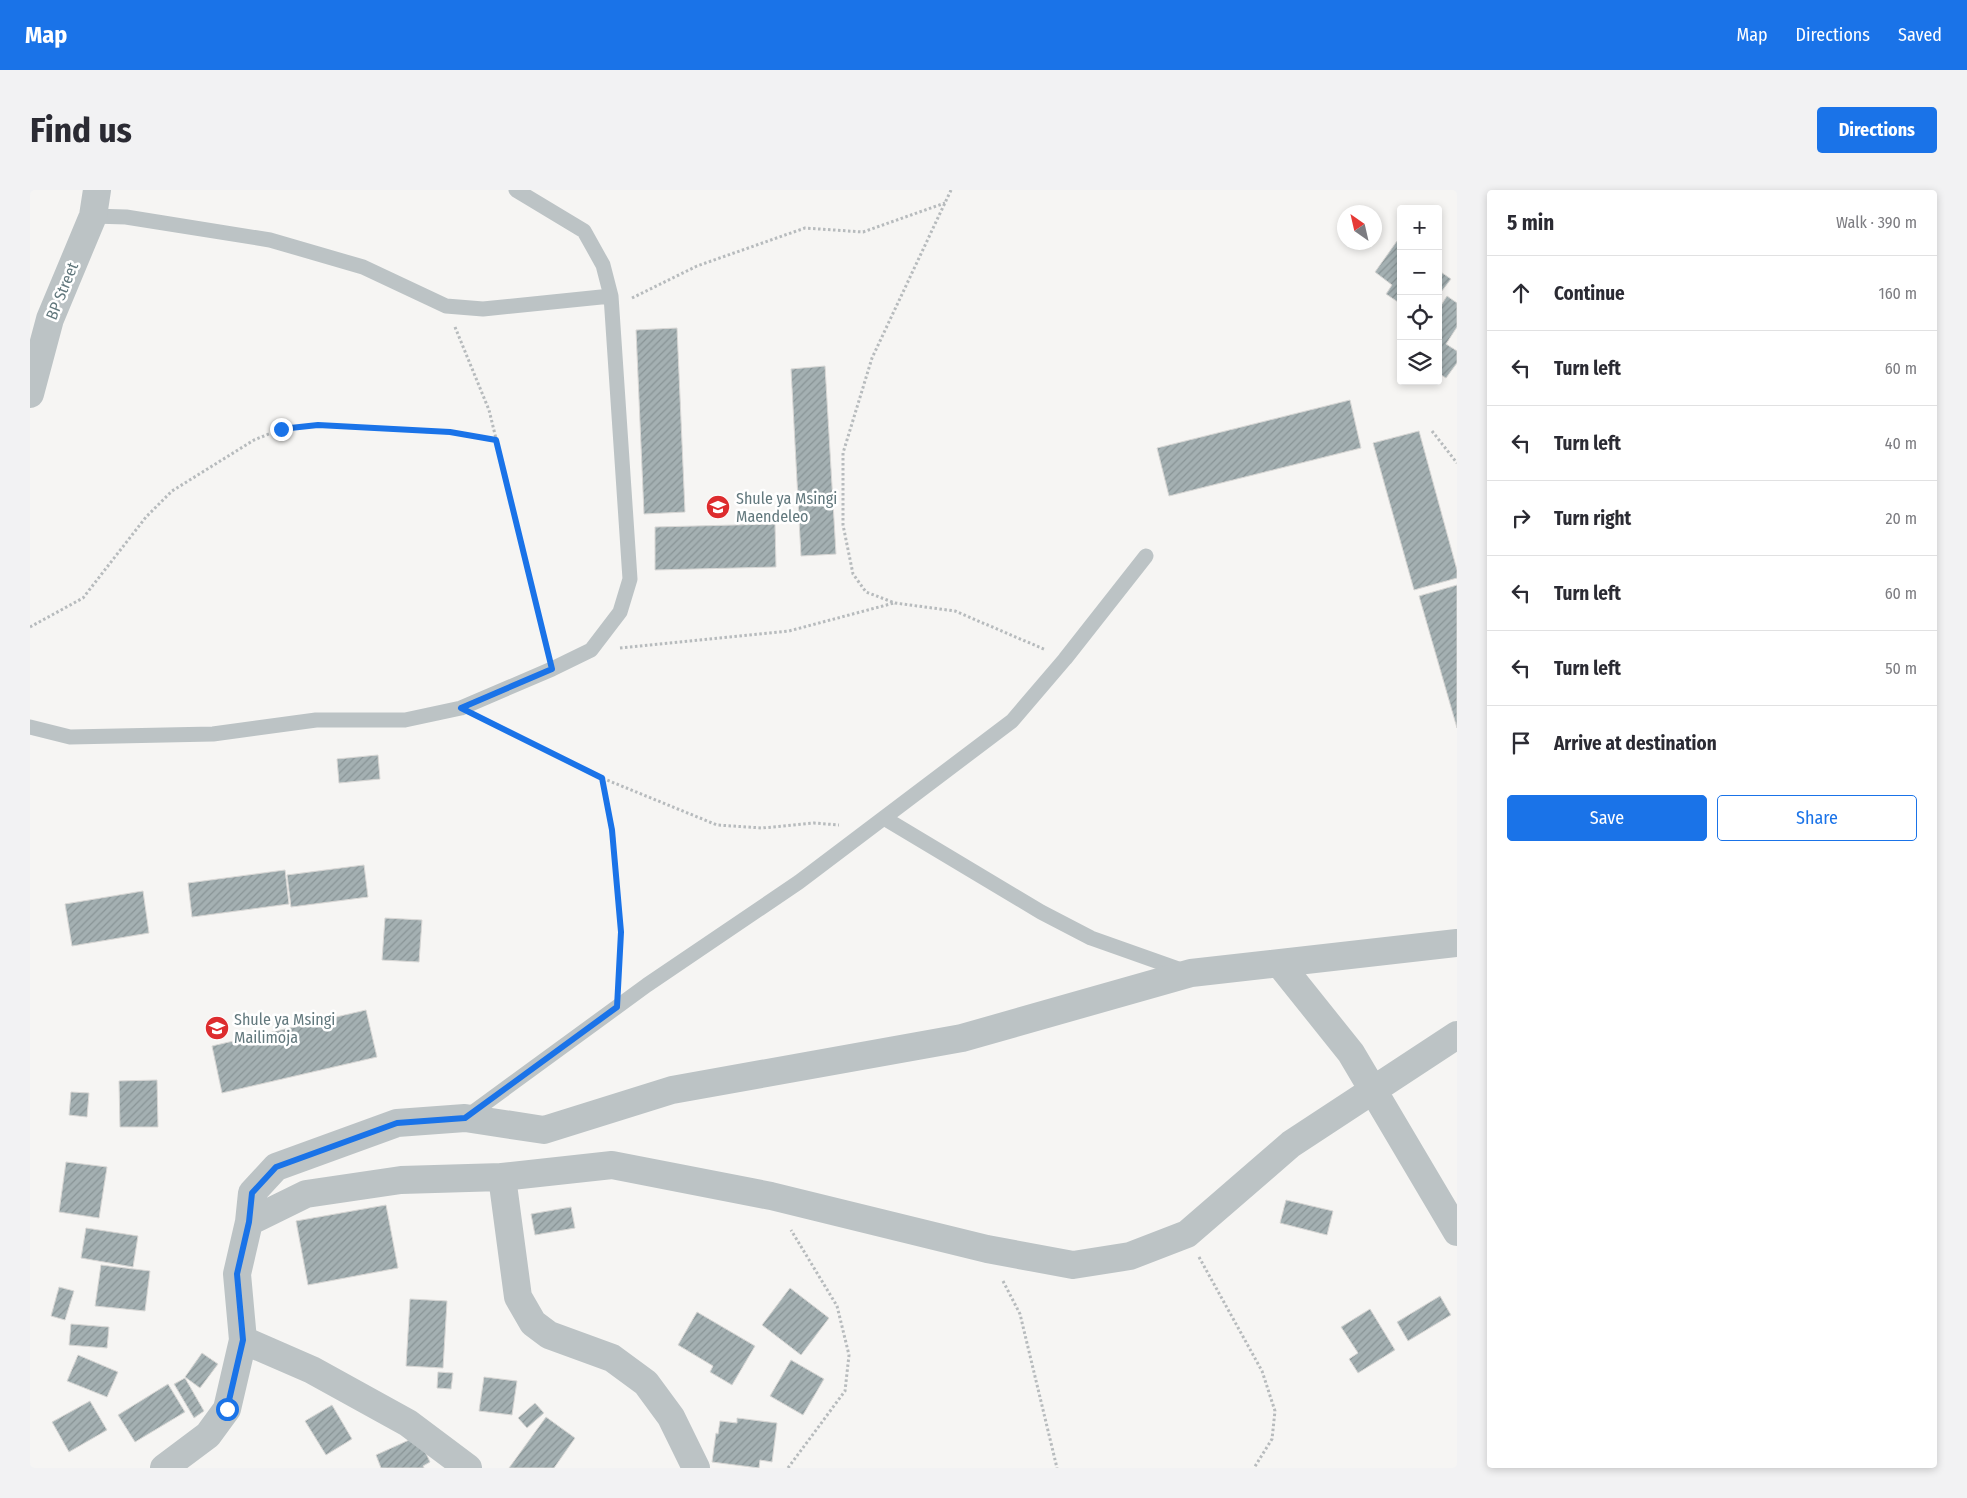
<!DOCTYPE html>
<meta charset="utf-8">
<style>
:root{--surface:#fff;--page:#f2f2f3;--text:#2b2b33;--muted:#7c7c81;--line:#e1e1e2;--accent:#1a73e8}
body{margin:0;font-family:"Fira Sans Condensed",sans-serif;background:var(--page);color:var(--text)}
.controls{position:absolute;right:15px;top:15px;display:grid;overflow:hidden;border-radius:5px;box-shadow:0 2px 8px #0003}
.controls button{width:45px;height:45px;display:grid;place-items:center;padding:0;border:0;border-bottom:1px solid var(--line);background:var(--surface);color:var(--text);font:25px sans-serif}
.compass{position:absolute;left:1307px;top:15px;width:45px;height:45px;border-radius:50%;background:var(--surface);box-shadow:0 2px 8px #0003;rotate:326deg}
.stop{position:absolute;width:15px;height:15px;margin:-11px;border:4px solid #1a73e8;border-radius:50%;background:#fff}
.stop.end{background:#1a73e8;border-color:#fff;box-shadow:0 1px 5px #0008}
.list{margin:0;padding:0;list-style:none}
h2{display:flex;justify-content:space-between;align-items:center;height:65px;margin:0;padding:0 20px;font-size:21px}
h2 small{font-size:16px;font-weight:400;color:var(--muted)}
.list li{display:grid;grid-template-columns:32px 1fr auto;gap:15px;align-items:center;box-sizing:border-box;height:75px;padding:0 20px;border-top:1px solid var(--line)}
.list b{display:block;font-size:19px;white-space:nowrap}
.list em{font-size:16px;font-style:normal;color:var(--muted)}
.actions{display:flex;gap:10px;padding:15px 20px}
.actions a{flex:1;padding:11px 0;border:1px solid var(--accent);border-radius:5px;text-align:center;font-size:18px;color:var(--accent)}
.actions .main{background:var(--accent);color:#fff}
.icon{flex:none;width:28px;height:28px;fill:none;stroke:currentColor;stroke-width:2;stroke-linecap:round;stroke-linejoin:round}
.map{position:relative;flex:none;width:1427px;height:1278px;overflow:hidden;border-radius:5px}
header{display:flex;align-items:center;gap:30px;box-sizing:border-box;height:70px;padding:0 25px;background:var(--accent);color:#fff}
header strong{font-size:24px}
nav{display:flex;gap:28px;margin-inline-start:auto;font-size:18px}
.intro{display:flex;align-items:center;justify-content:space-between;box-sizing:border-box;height:120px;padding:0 30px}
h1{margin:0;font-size:35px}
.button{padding:12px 22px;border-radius:5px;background:var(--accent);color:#fff;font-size:18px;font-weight:700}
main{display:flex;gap:30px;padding:0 30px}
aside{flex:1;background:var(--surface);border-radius:5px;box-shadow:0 2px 8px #0003}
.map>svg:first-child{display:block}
.building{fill:url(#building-hatch);stroke:#d8d7d5}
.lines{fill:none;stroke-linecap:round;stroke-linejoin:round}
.path{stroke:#b7bbbd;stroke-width:3;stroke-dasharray:2.5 2.5;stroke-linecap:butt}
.service{stroke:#bcc3c5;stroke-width:15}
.minor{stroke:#bcc3c5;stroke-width:28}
.route{stroke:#1a73e8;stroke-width:6}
.labels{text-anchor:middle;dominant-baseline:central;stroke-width:5;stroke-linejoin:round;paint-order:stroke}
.street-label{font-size:16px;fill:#62787d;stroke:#fff}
.poi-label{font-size:16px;fill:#62787d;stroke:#fff;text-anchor:start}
</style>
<header>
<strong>Map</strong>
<nav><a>Map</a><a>Directions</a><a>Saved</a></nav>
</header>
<div class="intro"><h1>Find us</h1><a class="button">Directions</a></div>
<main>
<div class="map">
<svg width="1427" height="1278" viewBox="0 0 1427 1278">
<defs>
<pattern id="building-hatch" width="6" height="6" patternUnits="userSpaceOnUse" patternTransform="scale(1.25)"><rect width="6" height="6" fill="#a4b0b2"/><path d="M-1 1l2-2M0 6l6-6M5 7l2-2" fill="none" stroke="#899496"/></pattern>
</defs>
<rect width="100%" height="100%" fill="#f6f5f3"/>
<!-- building -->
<path class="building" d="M1367,51L1371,53V114L1356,104L1362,95L1345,82Z
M1408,80L1421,89L1408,106Z
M1417,106L1427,113V137L1416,154L1427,161V173L1416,188L1408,183V120Z
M647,138L655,322L614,324L606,140Z
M795,176L806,364L771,366L761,179Z
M1320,210L1331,258L1139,306L1127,258Z
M1389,241L1427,380V388L1384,400L1343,253Z
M745,334L746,377L625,380V337Z
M1427,395V538L1389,406Z
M348,565L350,589L309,593L307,569Z
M334,675L338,707L261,717L257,685Z
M255,680L259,714L162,727L158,693Z
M113,701L119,743L42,756L35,714Z
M355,728L392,730L389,772L352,770Z
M336,820L347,867L192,903L182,856Z
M127,890L128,937H90L89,891Z
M41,902L59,903L57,927L39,925Z
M36,972L77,977L69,1028L29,1022Z
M1256,1010L1303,1021L1297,1045L1250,1033Z
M356,1015L368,1078L278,1095L266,1031Z
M541,1017L545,1038L505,1045L501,1024Z
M56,1038L108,1046L103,1077L51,1068Z
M71,1075L120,1081L115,1121L65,1116Z
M29,1097L44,1101L35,1130L21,1126Z
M760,1098L799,1128L771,1165L732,1135Z
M1410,1106L1421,1125L1378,1151L1367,1132Z
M380,1109L417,1111L413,1178L376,1176Z
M1340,1119L1365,1160L1328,1183L1319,1169L1328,1163L1311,1137Z
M667,1122L725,1156L702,1195L680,1182L683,1176L648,1155Z
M41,1134L79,1137L77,1158L39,1155Z
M172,1163L188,1174L170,1198L155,1187Z
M48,1165L88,1182L77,1207L37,1191Z
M761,1170L794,1189L773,1225L740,1206Z
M408,1182L423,1183L421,1199L407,1198Z
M454,1187L487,1191L482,1225L449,1221Z
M155,1188L174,1221L164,1228L144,1194Z
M138,1194L155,1222L105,1252L88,1225Z
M60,1211L77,1240L39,1262L22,1232Z
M505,1213L514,1223L497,1238L488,1228Z
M302,1215L322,1249L296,1265L275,1231Z
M516,1227L545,1248L524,1278H479Z
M707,1228L747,1233L742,1272L730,1270L729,1278L682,1272L686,1243L688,1244L690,1231L707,1233Z
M388,1246L400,1272L393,1276L394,1278H351L346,1265Z"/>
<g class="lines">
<!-- path -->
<path class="path" d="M921,0L842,168L813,263V335L823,384L836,402L865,413L925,421L1016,460
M602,108L667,76L775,38L833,42L915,13
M425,137L459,220L517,457
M1402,241L1427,273
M0,437L53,408L116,327L142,301L224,250L251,239L288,235L420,243L466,250
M590,458L759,441L864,413
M456,531L572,588L687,635L732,638L784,633L809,635
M572,588L583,640L591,741L589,788
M1169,1067L1232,1181L1245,1221L1242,1249L1224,1278
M973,1091L990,1124L1027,1278
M758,1278L815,1201L819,1165L807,1116L761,1040"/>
<!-- service -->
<path class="service" d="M63,26L96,27L240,50L333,77L416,116L453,119L581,106
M0,537L40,547L183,544L286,530H375L431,518L522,479L561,460L590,422L600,389L581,106L573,75L554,41L486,0
M854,628L1011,722L1061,748L1157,782
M435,928L617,795L769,692L982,531L1035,469L1116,366"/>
<!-- minor -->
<path class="minor" d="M0,204L20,129L63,26L67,0
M1249,773L1321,863L1427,1042
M472,987L488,1107L503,1133L519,1145L582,1168L616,1193L641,1227L666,1278
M219,1032L222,1003L246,977L367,933L435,928L514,940L642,900L932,848L1161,783L1427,753
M213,1150L282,1180L378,1233L438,1278
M134,1278L178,1245L197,1219L213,1150L207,1084L219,1032L276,1004L371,990L472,987L582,975L741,1006L957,1059L1043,1075L1100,1066L1157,1044L1261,954L1427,845"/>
</g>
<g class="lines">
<!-- route -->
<path class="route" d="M197,1219L213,1150L207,1084L219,1032L222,1003L246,977L367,933L435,928L587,817L591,742L582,640L572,588L431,518L522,479L466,250L420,242L288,235L251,239"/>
</g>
<!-- icons -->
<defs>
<g id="school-disc" transform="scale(1.25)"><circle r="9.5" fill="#dd2c2e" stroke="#fff"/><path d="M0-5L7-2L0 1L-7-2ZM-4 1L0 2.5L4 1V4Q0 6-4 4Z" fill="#fff"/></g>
</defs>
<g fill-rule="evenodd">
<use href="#school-disc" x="688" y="317"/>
<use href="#school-disc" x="187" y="838"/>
</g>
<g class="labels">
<!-- street labels -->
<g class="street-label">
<text transform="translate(32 101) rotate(-68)">BP Street</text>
</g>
<!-- poi labels -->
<g class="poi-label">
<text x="706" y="308">Shule ya Msingi<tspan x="706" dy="18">Maendeleo</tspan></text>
<text x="204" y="829">Shule ya Msingi<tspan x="204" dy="18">Mailimoja</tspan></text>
</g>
</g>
</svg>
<div class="controls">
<button>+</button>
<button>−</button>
<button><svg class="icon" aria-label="locate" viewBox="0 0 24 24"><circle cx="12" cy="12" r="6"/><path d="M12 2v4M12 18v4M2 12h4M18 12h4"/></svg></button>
<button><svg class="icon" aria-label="layers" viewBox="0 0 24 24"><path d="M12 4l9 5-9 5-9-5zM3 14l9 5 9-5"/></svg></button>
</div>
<svg class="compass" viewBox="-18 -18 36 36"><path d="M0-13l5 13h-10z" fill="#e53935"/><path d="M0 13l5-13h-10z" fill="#7c7c81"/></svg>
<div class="stop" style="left:197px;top:1219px"></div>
<div class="stop end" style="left:251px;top:239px"></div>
</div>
<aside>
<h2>5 min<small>Walk · 390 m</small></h2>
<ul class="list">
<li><svg class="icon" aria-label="ahead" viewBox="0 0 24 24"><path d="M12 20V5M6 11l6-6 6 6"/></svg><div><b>Continue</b></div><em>160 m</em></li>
<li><svg class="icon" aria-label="left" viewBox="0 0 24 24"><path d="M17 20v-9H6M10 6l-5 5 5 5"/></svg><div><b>Turn left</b></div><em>60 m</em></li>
<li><svg class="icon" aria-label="left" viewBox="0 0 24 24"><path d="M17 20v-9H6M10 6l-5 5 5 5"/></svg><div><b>Turn left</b></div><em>40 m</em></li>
<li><svg class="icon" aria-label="right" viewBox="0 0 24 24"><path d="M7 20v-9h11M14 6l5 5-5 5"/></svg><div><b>Turn right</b></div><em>20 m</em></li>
<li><svg class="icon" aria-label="left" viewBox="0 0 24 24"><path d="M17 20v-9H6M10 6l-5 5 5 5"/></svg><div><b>Turn left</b></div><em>60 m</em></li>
<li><svg class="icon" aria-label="left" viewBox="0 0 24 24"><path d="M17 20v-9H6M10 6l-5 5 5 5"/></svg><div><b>Turn left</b></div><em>50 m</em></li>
<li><svg class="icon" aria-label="arrive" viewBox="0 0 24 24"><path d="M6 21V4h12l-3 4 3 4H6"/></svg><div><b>Arrive at destination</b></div></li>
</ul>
<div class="actions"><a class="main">Save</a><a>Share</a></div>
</aside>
</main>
